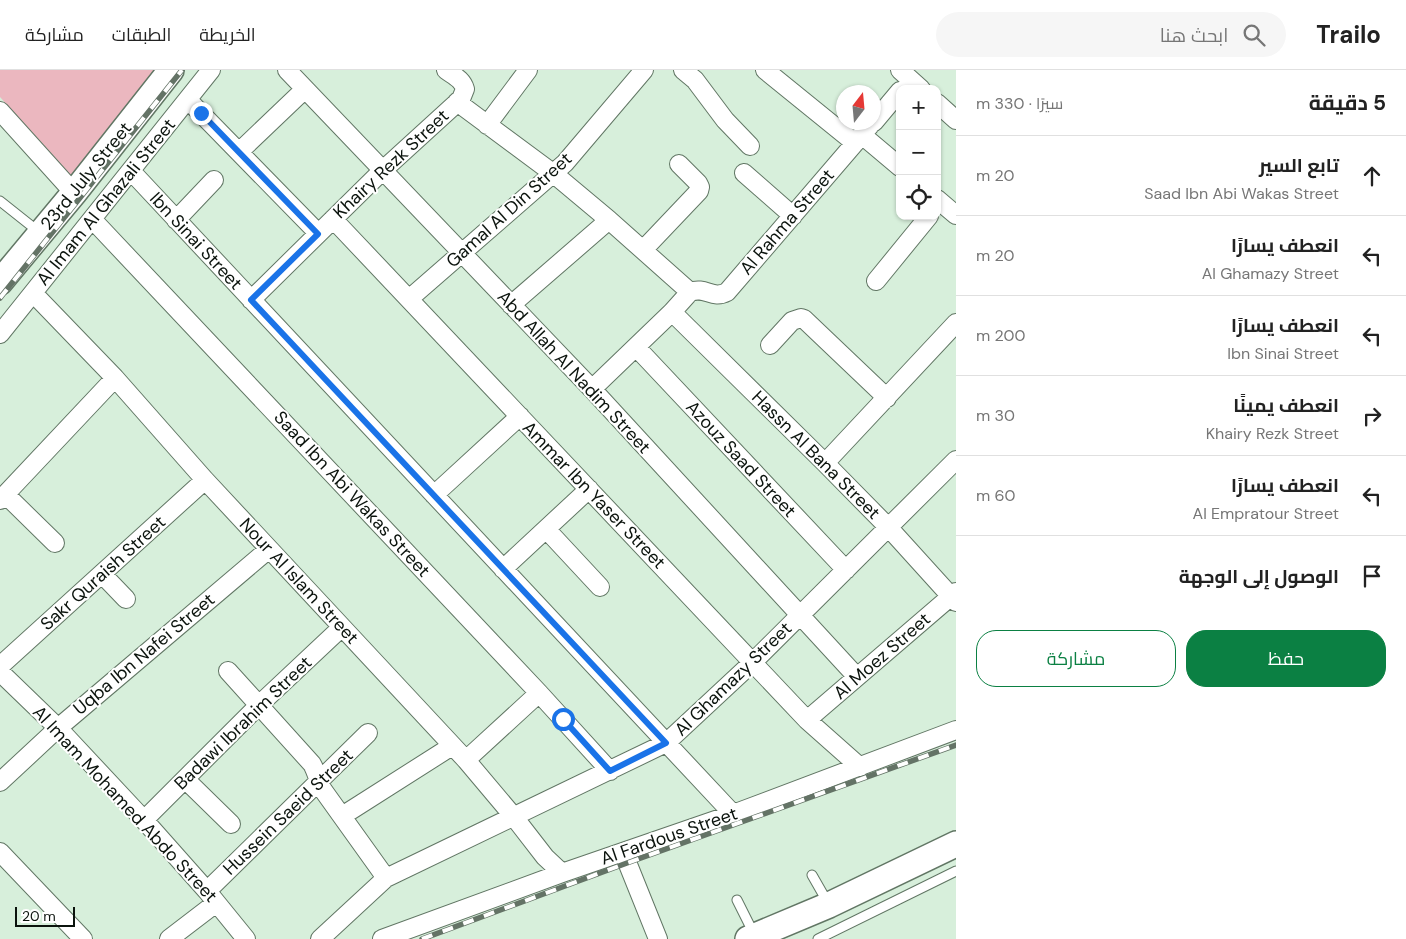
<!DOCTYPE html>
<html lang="ar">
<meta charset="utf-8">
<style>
:root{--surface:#fff;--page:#f6f6f6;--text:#222;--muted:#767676;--line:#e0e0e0;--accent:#0b8043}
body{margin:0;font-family:"DM Sans",Cairo,sans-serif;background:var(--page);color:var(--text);direction:rtl}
.controls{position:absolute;right:15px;top:15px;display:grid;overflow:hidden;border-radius:10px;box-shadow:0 1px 4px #0004}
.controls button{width:45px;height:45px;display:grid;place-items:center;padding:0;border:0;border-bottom:1px solid var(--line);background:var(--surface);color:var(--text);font:25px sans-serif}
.compass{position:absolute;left:836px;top:15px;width:45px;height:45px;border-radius:50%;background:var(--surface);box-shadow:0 1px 4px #0004;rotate:16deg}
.scale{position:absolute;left:15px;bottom:12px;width:60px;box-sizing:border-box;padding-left:5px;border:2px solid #0b130d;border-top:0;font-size:14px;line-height:18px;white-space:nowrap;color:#0b130d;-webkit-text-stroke:4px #fff;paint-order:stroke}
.stop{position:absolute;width:15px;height:15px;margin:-11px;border:4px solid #1a73e8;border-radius:50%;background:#fff}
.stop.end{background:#1a73e8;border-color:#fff;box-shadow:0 1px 5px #0008}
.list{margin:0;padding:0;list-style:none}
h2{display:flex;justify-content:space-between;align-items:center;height:65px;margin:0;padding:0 20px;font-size:21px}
h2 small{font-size:16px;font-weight:400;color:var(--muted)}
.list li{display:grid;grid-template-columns:32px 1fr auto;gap:15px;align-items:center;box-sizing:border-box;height:80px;padding:0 20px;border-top:1px solid var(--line)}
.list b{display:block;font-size:19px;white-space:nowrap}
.list p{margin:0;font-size:16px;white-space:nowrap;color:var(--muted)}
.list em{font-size:16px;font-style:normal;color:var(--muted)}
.actions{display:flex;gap:10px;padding:15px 20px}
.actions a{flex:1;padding:11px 0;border:1px solid var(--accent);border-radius:20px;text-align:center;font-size:18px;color:var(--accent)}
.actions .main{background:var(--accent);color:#fff}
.icon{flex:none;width:28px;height:28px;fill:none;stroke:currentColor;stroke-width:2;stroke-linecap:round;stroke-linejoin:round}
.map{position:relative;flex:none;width:956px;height:869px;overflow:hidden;direction:ltr}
header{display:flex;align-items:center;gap:30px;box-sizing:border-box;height:70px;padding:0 25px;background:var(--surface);border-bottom:1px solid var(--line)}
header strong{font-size:24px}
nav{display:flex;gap:28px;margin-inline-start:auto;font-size:18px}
.search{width:350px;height:45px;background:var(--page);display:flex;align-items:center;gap:12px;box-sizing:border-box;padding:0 18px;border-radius:28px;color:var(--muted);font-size:19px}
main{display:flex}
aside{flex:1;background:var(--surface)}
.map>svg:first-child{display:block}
.green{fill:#ebb7bf}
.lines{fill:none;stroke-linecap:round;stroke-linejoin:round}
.lane-casing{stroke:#617664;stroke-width:11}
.street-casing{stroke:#617664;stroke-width:20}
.secondary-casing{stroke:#617664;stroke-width:28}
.lane{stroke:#fff;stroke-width:9}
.street{stroke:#fff;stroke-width:18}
.secondary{stroke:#fff;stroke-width:25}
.rail-casing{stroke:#647366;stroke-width:5.5}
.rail{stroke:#fff;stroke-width:4;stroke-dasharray:11;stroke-linecap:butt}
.route{stroke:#1a73e8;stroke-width:6}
.labels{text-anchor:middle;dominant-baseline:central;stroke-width:4;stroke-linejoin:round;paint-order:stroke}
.street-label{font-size:18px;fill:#0b130d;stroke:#fff}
</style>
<header>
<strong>Trailo</strong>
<div class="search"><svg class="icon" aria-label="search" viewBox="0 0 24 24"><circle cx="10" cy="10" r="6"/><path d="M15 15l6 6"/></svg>ابحث هنا</div>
<nav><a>الخريطة</a><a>الطبقات</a><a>مشاركة</a></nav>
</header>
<main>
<aside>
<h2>5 دقيقة<small>سيرًا · 330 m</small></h2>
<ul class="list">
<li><svg class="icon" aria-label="ahead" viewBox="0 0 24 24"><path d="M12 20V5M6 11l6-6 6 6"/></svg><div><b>تابع السير</b><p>Saad Ibn Abi Wakas Street</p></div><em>20 m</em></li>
<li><svg class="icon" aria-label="left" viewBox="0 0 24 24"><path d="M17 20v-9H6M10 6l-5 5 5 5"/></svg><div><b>انعطف يسارًا</b><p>Al Ghamazy Street</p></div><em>20 m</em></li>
<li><svg class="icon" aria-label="left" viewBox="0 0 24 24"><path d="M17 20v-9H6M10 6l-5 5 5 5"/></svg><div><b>انعطف يسارًا</b><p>Ibn Sinai Street</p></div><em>200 m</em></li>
<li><svg class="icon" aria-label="right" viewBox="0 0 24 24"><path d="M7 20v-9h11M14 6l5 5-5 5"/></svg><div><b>انعطف يمينًا</b><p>Khairy Rezk Street</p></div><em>30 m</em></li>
<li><svg class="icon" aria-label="left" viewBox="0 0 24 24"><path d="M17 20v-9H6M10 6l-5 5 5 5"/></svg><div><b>انعطف يسارًا</b><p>Al Empratour Street</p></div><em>60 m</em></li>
<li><svg class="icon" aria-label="arrive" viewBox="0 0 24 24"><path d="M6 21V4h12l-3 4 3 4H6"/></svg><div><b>الوصول إلى الوجهة</b></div></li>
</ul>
<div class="actions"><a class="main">حفظ</a><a>مشاركة</a></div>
</aside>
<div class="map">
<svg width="956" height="869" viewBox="0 0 956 869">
<rect width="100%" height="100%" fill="#d7efdb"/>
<!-- green -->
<path class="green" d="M0,0H159L78,113L0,27Z"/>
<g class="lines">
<!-- lane casing -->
<g class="lane-casing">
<path id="lane" d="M0,131L39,162
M812,805L828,833
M737,830L754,864
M818,869L956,801"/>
</g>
<!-- street casing -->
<g class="street-casing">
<path id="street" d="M287,0L592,319L857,607
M683,0L695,10L725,50L750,76
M765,0L855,73
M900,0L921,19
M188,30L318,163
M457,32L554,104L609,150L690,222
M937,33L956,50
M0,41L74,123
M874,52L900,21
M487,55L528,0
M862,65L900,97
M239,82L305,19
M131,101L733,744
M744,103L793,146
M937,129L956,145
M92,149L539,623L610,701
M333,149L807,650L860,697
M176,150L214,110
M643,180L699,121L700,117L698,113L679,94
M876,211L929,146
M690,222C706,216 712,230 727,222L873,52
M33,223L115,308L205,410L466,690L514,747L545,787L562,803
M409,229L565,93L644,0
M251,230L382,101L461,29L465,19C462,9 454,6 446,0
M511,235L609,150
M672,242L825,393L889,458L956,532
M0,264L211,0
M770,275L792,251L801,248L804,249L887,328
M636,277L846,500
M592,319L672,242L690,222
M825,393L956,253
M6,425L55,473
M434,425L520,346
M0,430L115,308
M546,459L600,517
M503,499L589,419
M102,504L126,529
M0,596L205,410
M228,601L312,694C317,703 318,711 323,720L386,808L320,869
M0,602L58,658L144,750L207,821L246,869
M807,650L956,522
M466,690L539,623
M185,709L231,754
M0,712L58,658L269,479
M342,746L452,676
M144,750L259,635L342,557
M0,782L83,869
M623,782L658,869
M386,808L666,673L753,592L956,390
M207,821L368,663
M169,869L216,833
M382,869L562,803L733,744L956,660"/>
</g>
<!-- secondary casing -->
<g class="secondary-casing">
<path id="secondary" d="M0,212L74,123L171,0
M748,869L829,835L956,774"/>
</g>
<!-- lane -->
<use href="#lane" class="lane"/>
<!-- street -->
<use href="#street" class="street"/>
<!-- secondary -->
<use href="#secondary" class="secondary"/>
<!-- rail casing -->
<g class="rail-casing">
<path id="rail" d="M0,228L182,0
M422,869L627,793L956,675"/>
</g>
<!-- rail -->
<use href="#rail" class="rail"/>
</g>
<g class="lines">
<!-- route -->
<path class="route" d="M201,43L318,164L251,230L666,673L610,701L563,649"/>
</g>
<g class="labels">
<!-- street labels -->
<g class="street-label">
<text transform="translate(391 94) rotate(-43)">Khairy Rezk Street</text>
<text transform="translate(86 106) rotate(-51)">23rd July Street</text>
<text transform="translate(106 132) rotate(-51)">Al Imam Al Ghazali Street</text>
<text transform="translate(509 140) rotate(-42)">Gamal Al Din Street</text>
<text transform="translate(787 152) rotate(-49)">Al Rahma Street</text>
<text transform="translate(196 171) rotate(47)">Ibn Sinai Street</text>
<text transform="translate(574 302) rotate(47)">Abd Allah Al Nadim Street</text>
<text transform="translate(816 385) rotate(45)">Hassn Al Bana Street</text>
<text transform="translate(741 389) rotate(47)">Azouz Saad Street</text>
<text transform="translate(352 424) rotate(47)">Saad Ibn Abi Wakas Street</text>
<text transform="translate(594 425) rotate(46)">Ammar Ibn Yaser Street</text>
<text transform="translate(103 503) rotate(-42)">Sakr Quraish Street</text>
<text transform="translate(299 511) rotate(47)">Nour Al Islam Street</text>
<text transform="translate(144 584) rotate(-40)">Uqba Ibn Nafei Street</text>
<text transform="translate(882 586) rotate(-41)">Al Moez Street</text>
<text transform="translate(733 609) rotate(-44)">Al Ghamazy Street</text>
<text transform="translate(243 653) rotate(-44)">Badawi Ibrahim Street</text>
<text transform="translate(125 734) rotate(47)">Al Imam Mohamed Abdo Street</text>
<text transform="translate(288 742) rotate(-44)">Hussein Saeid Street</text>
<text transform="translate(669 766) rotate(-19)">Al Fardous Street</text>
</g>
</g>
</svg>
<div class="controls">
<button>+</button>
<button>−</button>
<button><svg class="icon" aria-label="locate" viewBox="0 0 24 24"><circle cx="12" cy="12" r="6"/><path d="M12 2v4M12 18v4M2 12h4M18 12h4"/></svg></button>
</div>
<svg class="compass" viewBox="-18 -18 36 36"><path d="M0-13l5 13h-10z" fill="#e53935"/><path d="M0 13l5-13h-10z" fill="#767676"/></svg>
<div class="scale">20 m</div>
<div class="stop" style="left:563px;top:649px"></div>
<div class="stop end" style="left:201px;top:43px"></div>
</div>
</main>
